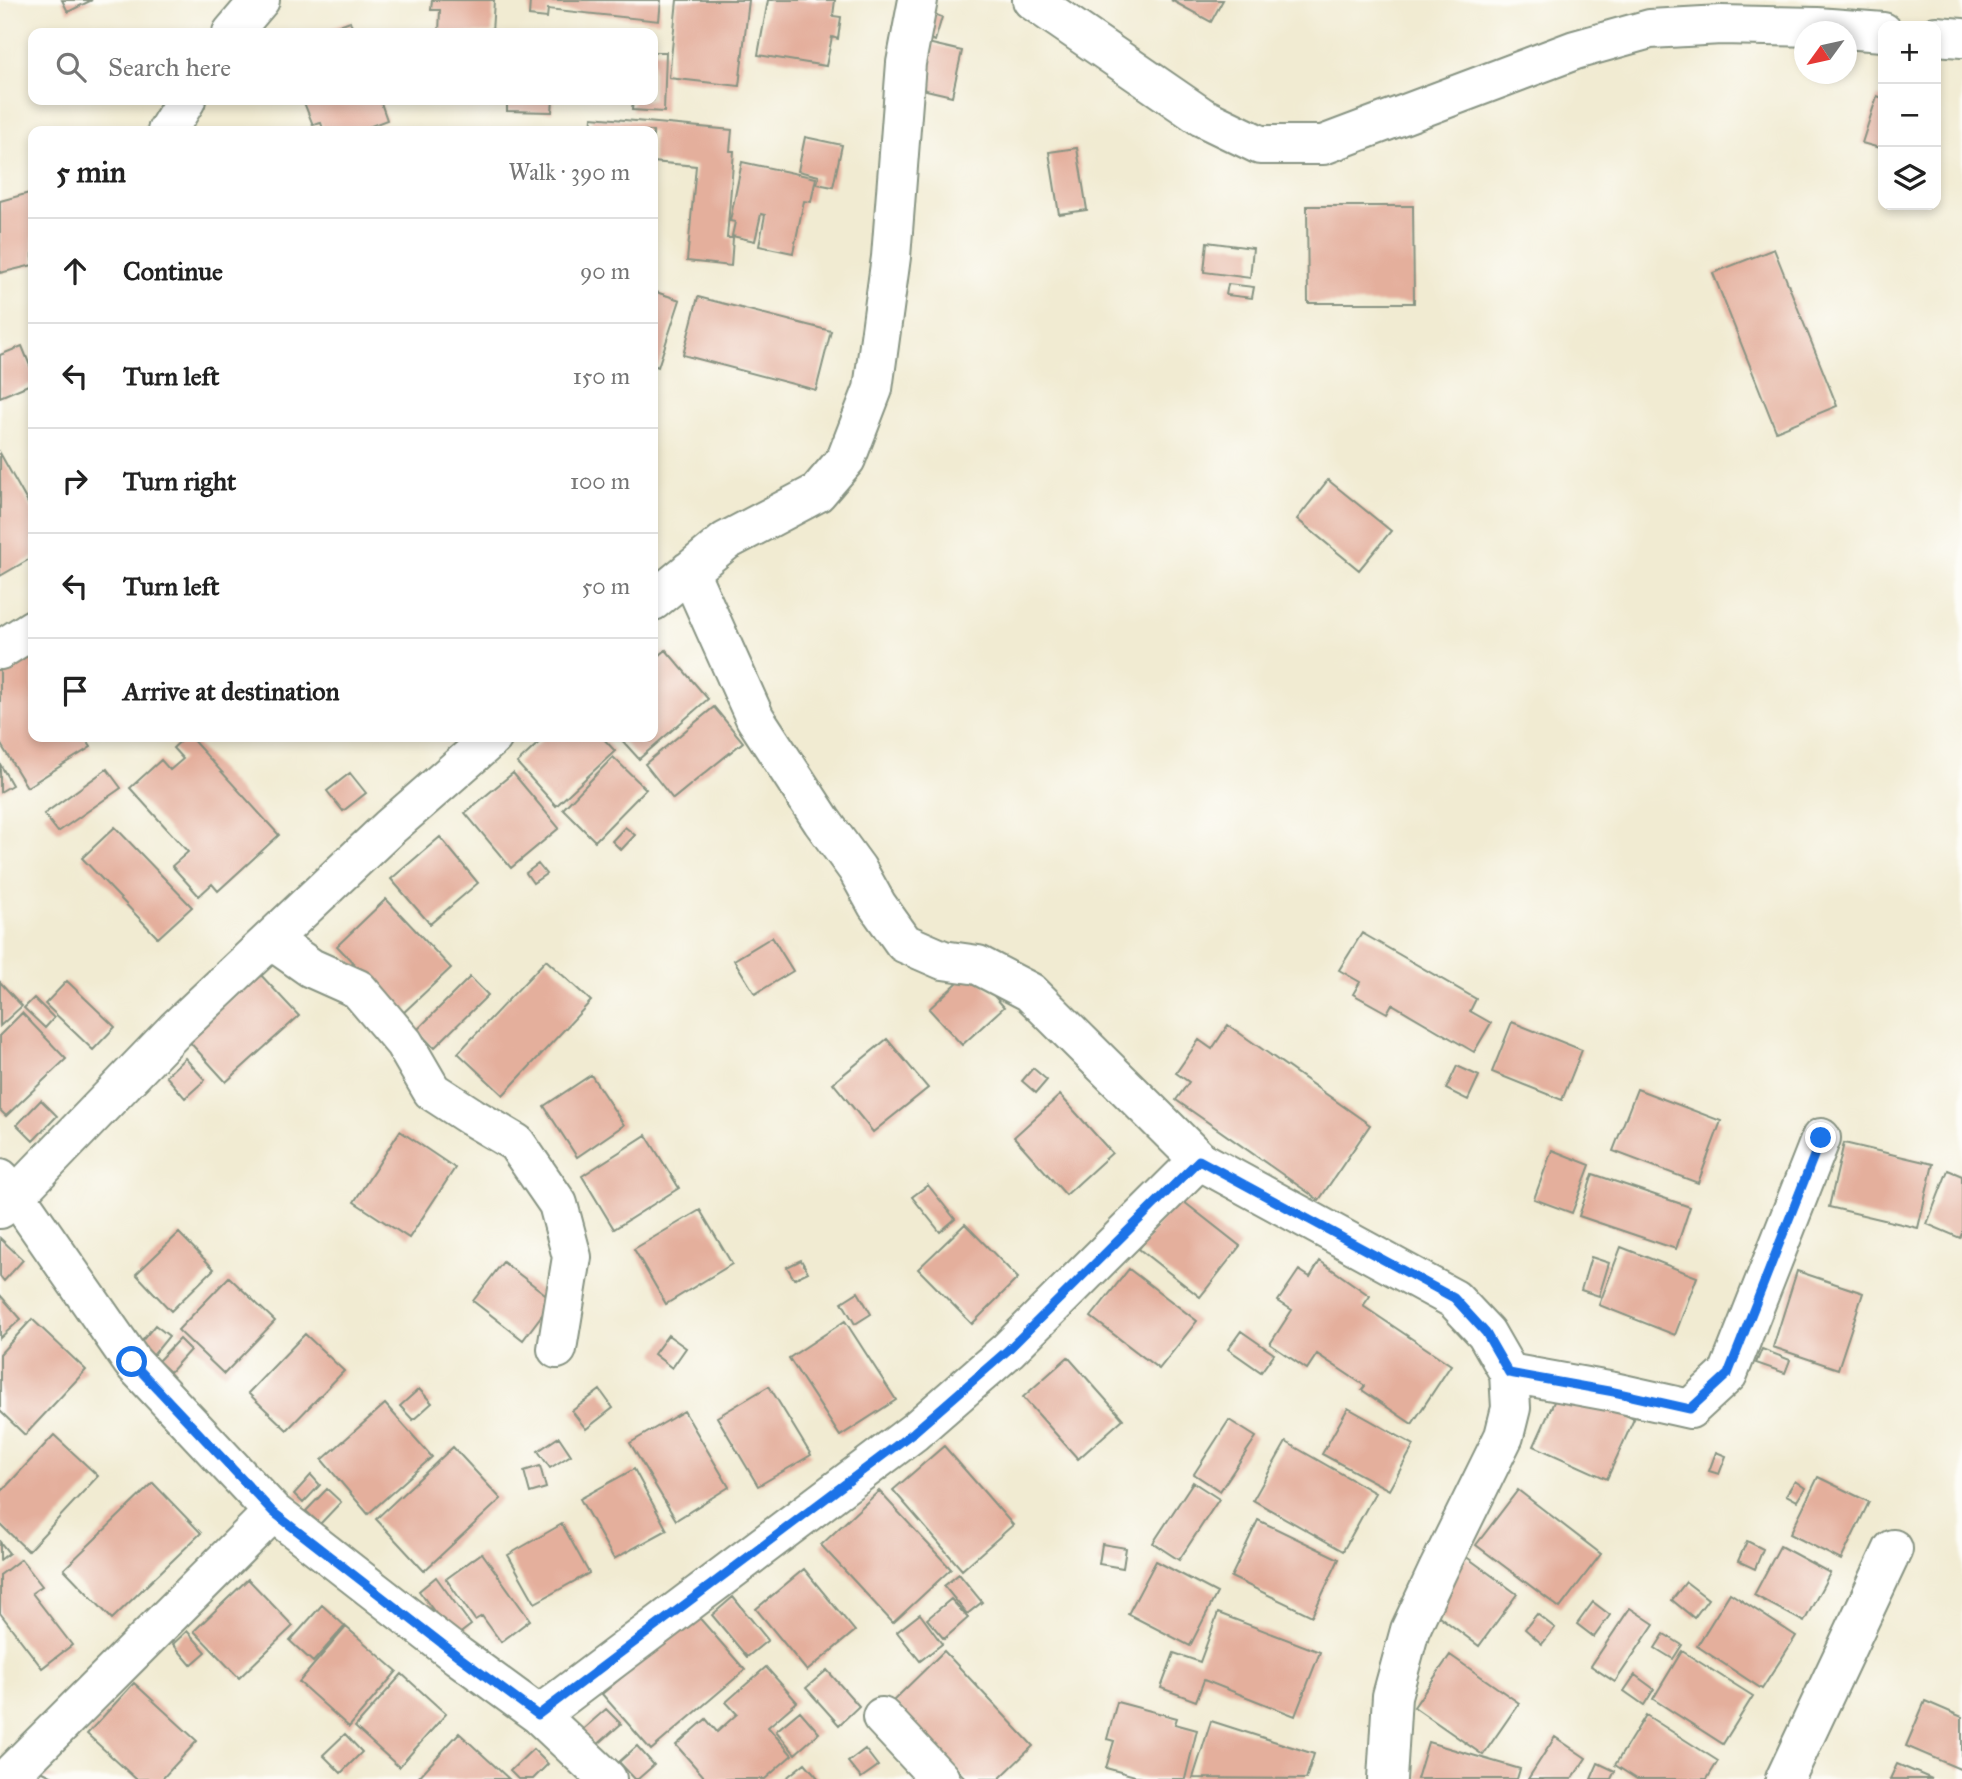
<!DOCTYPE html>
<meta charset="utf-8">
<style>
:root{--surface:#fff;--page:#f6f6f6;--text:#222;--muted:#767676;--line:#e0e0e0}
body{margin:0;font-family:"IM FELL Great Primer",serif;background:var(--page);color:var(--text)}
.controls{position:absolute;right:21px;top:21px;display:grid;overflow:hidden;border-radius:14px;box-shadow:0 4px 10px #0003}
.controls button{width:63px;height:63px;display:grid;place-items:center;padding:0;border:0;border-bottom:2px solid var(--line);background:var(--surface);color:var(--text);font:35px sans-serif}
.compass{position:absolute;left:1794px;top:21px;width:63px;height:63px;border-radius:50%;background:var(--surface);box-shadow:0 4px 10px #0003;rotate:237deg}
.stop{position:absolute;width:21px;height:21px;margin:-16px;border:5px solid #1a73e8;border-radius:50%;background:#fff}
.stop.end{background:#1a73e8;border-color:#fff;box-shadow:0 2px 7px #0008}
.list{margin:0;padding:0;list-style:none}
h2{display:flex;justify-content:space-between;align-items:center;height:91px;margin:0;padding:0 28px;font-size:30px}
h2 small{font-size:23px;font-weight:400;color:var(--muted)}
.list li{display:grid;grid-template-columns:46px 1fr auto;gap:21px;align-items:center;box-sizing:border-box;height:105px;padding:0 28px;border-top:2px solid var(--line)}
.list b{display:block;font-size:26px;white-space:nowrap}
.list em{font-size:23px;font-style:normal;color:var(--muted)}
.icon{flex:none;width:38px;height:38px;fill:none;stroke:currentColor;stroke-width:2;stroke-linecap:round;stroke-linejoin:round}
.map{position:relative;flex:none;width:1962px;height:1779px;overflow:hidden}
.search{position:absolute;background:var(--surface);box-shadow:0 4px 10px #0003;left:28px;top:28px;width:630px;height:77px;display:flex;align-items:center;gap:18px;box-sizing:border-box;padding:0 24px;border-radius:14px;color:var(--muted);font-size:26px}
.panel{position:absolute;background:var(--surface);box-shadow:0 4px 10px #0003;left:28px;top:126px;width:630px;height:616px;border-radius:14px}
.map>svg:first-child{display:block}
.building{fill:#e4af9c}
.lines{fill:none;stroke-linecap:round;stroke-linejoin:round}
.street-casing{stroke:#889483;stroke-width:42}
.street{stroke:#fff;stroke-width:38}
.route{stroke:#1a73e8;stroke-width:9}
</style>
<div class="map">
<svg width="1962" height="1779" viewBox="0 0 1962 1779">
<rect width="100%" height="100%" fill="#fdfcf7"/>
<filter id="ink" filterUnits="userSpaceOnUse"><feTurbulence type="fractalNoise" baseFrequency=".0143" numOctaves="2"/><feDisplacementMap in="SourceGraphic" scale="14" xChannelSelector="R" yChannelSelector="G"/><feConvolveMatrix kernelMatrix="1 2 1 2 8 2 1 2 1" color-interpolation-filters="sRGB"/></filter>
<filter id="wash" filterUnits="userSpaceOnUse"><feTurbulence type="fractalNoise" baseFrequency=".00686" numOctaves="4" result="noise"/><feDisplacementMap in="SourceGraphic" scale="28" xChannelSelector="R" yChannelSelector="G"/><feGaussianBlur stdDeviation="1.57" result="paint"/><feColorMatrix in="noise" values="0 0 0 0 0 0 0 0 0 0 0 0 0 0 0 0 0 1.4 0 .05"/><feComposite in="paint" operator="in"/></filter>
<g filter="url(#wash)">
<rect width="100%" height="100%" fill="#f1ebd2"/>
<g id="blocks">
<!-- building -->
<path class="building" d="M62,0H92L68,12Z
M432,0H494L492,33H439L440,10H431Z
M530,0H661L659,21L548,9L547,18L529,16Z
M677,0H749L739,86L669,78Z
M768,0H835L833,16L841,17L838,39L832,37L826,66L758,55Z
M1171,0H1223L1211,22Z
M928,12L942,17L935,41L920,35Z
M350,21L354,33H318Z
M919,41L962,51L952,96L909,86Z
M653,52H666L664,112L632,110L633,100H653Z
M1877,96L1883,98V149L1862,143Z
M303,100H380L387,120L358,131H324L321,123L313,125Z
M507,100H553L552,112L507,111Z
M592,117L732,130L730,151H734L727,238H733L731,266L687,261L696,166L653,162V131H591Z
M805,137L842,145L833,187L817,184L819,176L798,171Z
M1077,148L1087,210L1059,214L1049,152Z
M742,162L816,178L811,202L804,201L793,253L759,246L765,215L761,214L755,241L732,236L735,222L730,221Z
M33,192V265L0,273V201Z
M1307,206H1413L1414,303H1308Z
M1207,242L1253,248L1250,278L1204,272Z
M1774,249L1837,406L1776,431L1713,273Z
M1228,284L1254,287L1252,298L1226,295Z
M653,291L680,300L658,367L653,365Z
M698,297L831,331L816,390L683,355Z
M22,346L33,373V383L0,397V355Z
M0,453L33,512V557L0,576Z
M1328,480L1391,531L1359,570L1297,519Z
M666,650L708,699L639,759L619,737H653V661Z
M31,651L33,655V737H84L91,747L27,787L0,743V671Z
M714,707L743,742L673,799L645,764Z
M185,737H190L279,835L218,891L212,884L199,896L172,866L188,852L130,788L161,760L170,770L183,759L173,748Z
M545,737H602L615,751L556,806L517,763Z
M613,757L646,789L595,841L563,809Z
M0,764L12,785L0,792Z
M107,769L121,788L58,832L44,814Z
M350,773L366,793L343,811L327,791Z
M513,773L559,828L511,868L465,813Z
M115,827L192,907L158,938L82,858Z
M625,827L635,835L621,850L612,841Z
M440,837L478,883L430,924L391,879Z
M538,864L546,874L533,883L526,873Z
M386,899L451,968L402,1014L337,946Z
M1362,933L1476,999L1470,1011L1491,1023L1474,1052L1392,1004L1387,1013L1353,994L1360,982L1339,970Z
M772,937L793,971L755,994L734,960Z
M546,960L591,1001L503,1095L458,1053Z
M971,970L1004,1007L962,1045L929,1009Z
M259,973L299,1016L226,1082L186,1038Z
M470,977L488,995L434,1048L417,1030Z
M67,981L115,1027L93,1050L45,1004Z
M0,982L22,1006L0,1026Z
M34,998L54,1018L45,1028L24,1008Z
M22,1013L66,1059L6,1116L0,1110V1035Z
M1512,1022L1582,1050L1562,1100L1492,1072Z
M1228,1025L1370,1125L1319,1200L1176,1100L1189,1082L1176,1073L1199,1040L1212,1049Z
M887,1039L928,1088L873,1132L833,1083Z
M185,1058L205,1080L185,1098L166,1076Z
M1457,1066L1479,1076L1468,1100L1446,1089Z
M1033,1068L1047,1080L1036,1093L1022,1081Z
M591,1075L624,1125L577,1157L544,1106Z
M1637,1089L1721,1121L1698,1183L1613,1151Z
M1060,1095L1112,1153L1066,1195L1014,1137Z
M41,1100L57,1116L33,1141L17,1125Z
M400,1131L455,1168L409,1238L354,1202Z
M646,1135L679,1188L614,1229L582,1176Z
M1844,1143L1933,1164L1918,1228L1829,1207Z
M1552,1150L1590,1165L1572,1213L1534,1199Z
M1948,1170L1962,1176V1233L1960,1238L1927,1224Z
M1593,1174L1690,1207L1676,1249L1579,1216Z
M928,1185L955,1219L940,1232L912,1197Z
M1179,1198L1240,1246L1200,1297L1139,1249Z
M700,1210L732,1264L666,1304L634,1249Z
M965,1224L1018,1278L972,1324L918,1269Z
M179,1233L214,1269L171,1311L136,1274Z
M0,1238L23,1260L4,1281L0,1276Z
M1621,1247L1697,1277L1675,1335L1599,1305Z
M1591,1257L1609,1263L1599,1296L1581,1290Z
M801,1260L808,1272L794,1279L787,1267Z
M1320,1261L1370,1296L1363,1306L1451,1365L1412,1424L1362,1390L1365,1386L1317,1354L1307,1369L1270,1344L1292,1310L1278,1301L1299,1270L1310,1277Z
M503,1262L553,1300L523,1340L473,1301Z
M1129,1269L1197,1321L1159,1369L1091,1317Z
M1797,1271L1863,1293L1838,1369L1773,1347Z
M229,1277L275,1321L224,1374L178,1330Z
M858,1292L871,1314L855,1324L842,1302Z
M0,1295L21,1319L0,1338Z
M32,1319L86,1370L25,1435L0,1411V1354Z
M845,1321L896,1400L840,1436L789,1358Z
M155,1325L169,1336L151,1358L137,1347Z
M1241,1331L1274,1354L1261,1372L1228,1349Z
M305,1334L344,1371L287,1430L248,1393Z
M668,1335L686,1348L672,1368L654,1354Z
M179,1339L190,1350L170,1372L158,1361Z
M1762,1349L1790,1360L1785,1373L1756,1363Z
M1068,1357L1123,1419L1078,1459L1023,1397Z
M769,1386L811,1455L758,1486L717,1417Z
M1561,1386L1634,1419L1607,1479L1534,1446Z
M419,1389L432,1403L413,1420L400,1406Z
M600,1390L613,1408L586,1429L572,1411Z
M385,1404L432,1457L368,1514L322,1460Z
M1348,1408L1414,1445L1389,1490L1322,1454Z
M684,1411L729,1487L676,1520L630,1443Z
M1229,1420L1256,1437L1220,1491L1194,1474Z
M54,1435L98,1476L28,1551L0,1524V1493Z
M559,1437L571,1455L550,1468L538,1451Z
M1286,1442L1375,1493L1343,1551L1253,1500Z
M944,1446L1013,1525L962,1570L893,1490Z
M453,1447L501,1499L424,1571L376,1519Z
M1716,1452L1726,1456L1719,1474L1709,1471Z
M540,1466L546,1488L530,1493L524,1471Z
M634,1469L667,1530L614,1559L580,1499Z
M311,1475L320,1485L303,1503L294,1494Z
M1818,1477L1869,1502L1841,1560L1790,1534Z
M1795,1481L1805,1488L1797,1501L1786,1495Z
M1193,1482L1219,1499L1179,1560L1153,1543Z
M153,1483L201,1533L112,1619L64,1569Z
M327,1489L341,1502L320,1524L306,1511Z
M1518,1490L1601,1554L1560,1608L1476,1545Z
M879,1491L951,1569L893,1623L821,1545Z
M1258,1520L1339,1559L1312,1616L1231,1577Z
M562,1524L589,1573L535,1603L508,1555Z
M1747,1541L1763,1549L1755,1569L1738,1561Z
M0,1542L9,1553L0,1560Z
M1102,1544L1126,1548L1123,1568L1099,1564Z
M1780,1546L1830,1573L1804,1622L1754,1595Z
M482,1553L530,1620L501,1642L482,1616L475,1620L446,1579Z
M1465,1556L1517,1594L1479,1646L1427,1607Z
M21,1559L42,1586L32,1593L72,1645L42,1668L0,1613V1575Z
M1156,1561L1217,1593L1190,1646L1128,1614Z
M804,1569L855,1631L807,1671L756,1609Z
M959,1574L982,1602L967,1614L944,1586Z
M436,1577L471,1625L454,1638L419,1591Z
M248,1579L293,1626L239,1678L194,1631Z
M1686,1582L1708,1599L1694,1618L1672,1600Z
M1730,1593L1796,1636L1762,1689L1697,1646Z
M733,1597L768,1640L747,1657L712,1615Z
M951,1599L968,1618L944,1639L927,1619Z
M1593,1602L1610,1615L1594,1637L1577,1624Z
M322,1605L345,1626L313,1662L290,1641Z
M1630,1608L1654,1624L1615,1682L1591,1666Z
M1218,1613L1320,1652L1295,1716L1204,1680L1196,1701L1161,1688L1174,1653L1200,1662Z
M696,1614L745,1670L651,1750L602,1694Z
M920,1614L942,1644L920,1661L897,1632Z
M1537,1614L1555,1628L1542,1644L1525,1629Z
M346,1627L397,1671L349,1727L299,1682Z
M187,1631L206,1652L191,1665L173,1644Z
M1664,1634L1682,1645L1673,1659L1655,1648Z
M944,1651L1033,1746L999,1779H966L893,1701Z
M1682,1651L1753,1696L1723,1744L1653,1699Z
M1450,1655L1519,1703L1483,1755L1414,1707Z
M766,1667L797,1702L768,1727L792,1755L765,1779H706L676,1745L706,1719L717,1732L737,1714L726,1702Z
M827,1670L859,1706L839,1725L806,1688Z
M402,1674L446,1714L399,1767L355,1727Z
M1635,1675L1654,1689L1644,1705L1624,1691Z
M134,1683L197,1741L162,1779H136L87,1734Z
M1925,1701L1962,1717V1770L1906,1746Z
M1117,1702L1177,1718L1175,1724L1197,1730L1185,1779H1146L1106,1768L1114,1741L1107,1739Z
M606,1709L621,1724L596,1746L582,1730Z
M800,1711L819,1733L795,1754L776,1731Z
M1646,1715L1718,1761L1707,1779H1637L1615,1765Z
M1211,1721L1314,1754L1306,1779L1193,1778Z
M459,1733L509,1779H417Z
M345,1734L362,1752L341,1773L323,1755Z
M1555,1737L1586,1758L1572,1779H1528Z
M1428,1742L1520,1769L1517,1779H1417Z
M637,1746L654,1765L638,1779H635L619,1762Z
M533,1749L548,1764L533,1779H518L510,1771Z
M865,1749L878,1766L861,1778L848,1762Z
M805,1763L819,1779H785Z
M1598,1763L1615,1771L1611,1779H1591Z
M1897,1764L1932,1779H1890Z
M29,1765L57,1779H22Z"/>
</g>
</g>
<g filter="url(#ink)">
<use href="#blocks" fill-opacity="0" stroke="#889483" stroke-width="2"/>
<g class="lines">
<!-- street casing -->
<g class="street-casing">
<path id="street" d="M1032,0L1202,117L1260,145H1323L1575,50L1650,29L1721,25L1817,27L1883,32
M232,33L260,0
M1936,36L1962,38
M167,131L186,100
M689,571L755,718L822,821L857,869L877,905L904,943L943,960L978,965L1030,992L1199,1160L1454,1299L1486,1333L1509,1373L1511,1408L1504,1436L1438,1570L1410,1630L1392,1696L1387,1779
M653,601L726,541L817,493L846,459L873,389L891,257L906,63L918,0
M0,650L33,629
M271,940L311,968L358,989L404,1043L432,1091L472,1117L516,1143L558,1204L572,1257L557,1349
M0,1178L16,1195L132,1362L273,1512L458,1656L539,1715L607,1779
M0,1209L16,1195L176,1029L390,827L493,737
M1509,1373L1614,1392L1690,1409L1728,1374L1821,1138
M539,1715L914,1432L1008,1350L1199,1160
M882,1717L940,1779
M6,1779L273,1512
M1785,1779L1893,1549"/>
</g>
<!-- street -->
<use href="#street" class="street"/>
</g>
</g>
<g class="lines" filter="url(#ink)">
<!-- route -->
<path class="route" d="M132,1362L273,1512L458,1656L538,1715L914,1432L1008,1350L1199,1160L1454,1298L1486,1333L1509,1373L1614,1392L1690,1409L1728,1374L1821,1138"/>
</g>
</svg>
<div class="controls">
<button>+</button>
<button>−</button>
<button><svg class="icon" aria-label="layers" viewBox="0 0 24 24"><path d="M12 4l9 5-9 5-9-5zM3 14l9 5 9-5"/></svg></button>
</div>
<svg class="compass" viewBox="-18 -18 36 36"><path d="M0-13l5 13h-10z" fill="#e53935"/><path d="M0 13l5-13h-10z" fill="#767676"/></svg>
<div class="stop" style="left:132px;top:1362px"></div>
<div class="stop end" style="left:1821px;top:1138px"></div>
<div class="search"><svg class="icon" aria-label="search" viewBox="0 0 24 24"><circle cx="10" cy="10" r="6"/><path d="M15 15l6 6"/></svg>Search here</div>
<section class="panel">
<h2>5 min<small>Walk · 390 m</small></h2>
<ul class="list">
<li><svg class="icon" aria-label="ahead" viewBox="0 0 24 24"><path d="M12 20V5M6 11l6-6 6 6"/></svg><div><b>Continue</b></div><em>90 m</em></li>
<li><svg class="icon" aria-label="left" viewBox="0 0 24 24"><path d="M17 20v-9H6M10 6l-5 5 5 5"/></svg><div><b>Turn left</b></div><em>150 m</em></li>
<li><svg class="icon" aria-label="right" viewBox="0 0 24 24"><path d="M7 20v-9h11M14 6l5 5-5 5"/></svg><div><b>Turn right</b></div><em>100 m</em></li>
<li><svg class="icon" aria-label="left" viewBox="0 0 24 24"><path d="M17 20v-9H6M10 6l-5 5 5 5"/></svg><div><b>Turn left</b></div><em>50 m</em></li>
<li><svg class="icon" aria-label="arrive" viewBox="0 0 24 24"><path d="M6 21V4h12l-3 4 3 4H6"/></svg><div><b>Arrive at destination</b></div></li>
</ul>
</section>
</div>
